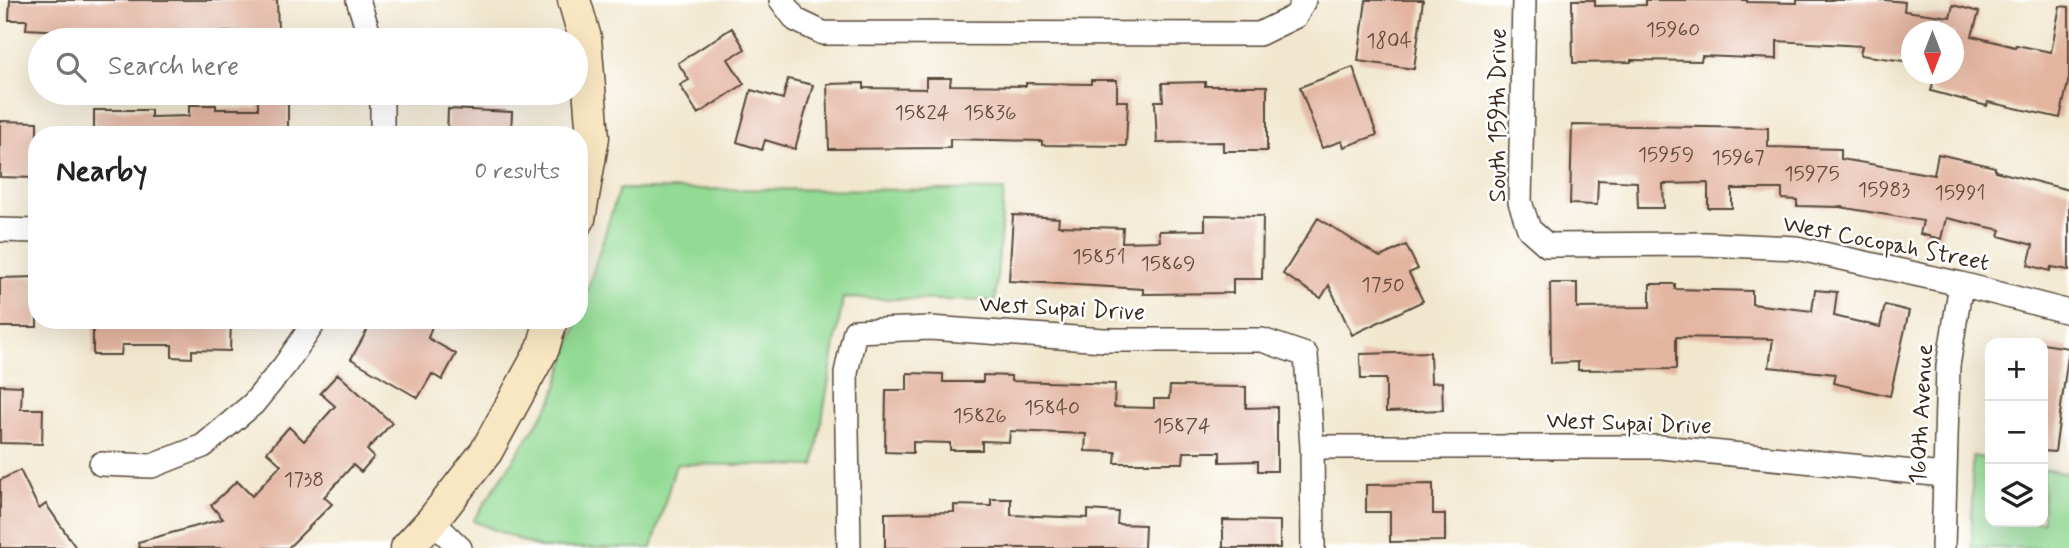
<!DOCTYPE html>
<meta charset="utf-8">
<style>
:root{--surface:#fff;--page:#f6f6f6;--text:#222;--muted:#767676;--line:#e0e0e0}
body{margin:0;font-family:Mynerve,sans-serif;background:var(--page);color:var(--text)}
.controls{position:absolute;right:21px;bottom:21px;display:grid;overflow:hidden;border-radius:14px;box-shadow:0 7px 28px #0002}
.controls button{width:63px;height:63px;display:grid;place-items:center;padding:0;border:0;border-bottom:2px solid var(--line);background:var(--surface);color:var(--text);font:35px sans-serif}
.compass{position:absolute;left:1901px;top:21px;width:63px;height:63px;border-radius:50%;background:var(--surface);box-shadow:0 7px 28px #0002;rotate:180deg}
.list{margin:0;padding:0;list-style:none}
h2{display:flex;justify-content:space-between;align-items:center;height:91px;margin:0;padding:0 28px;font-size:30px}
h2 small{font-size:23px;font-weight:400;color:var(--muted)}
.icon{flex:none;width:38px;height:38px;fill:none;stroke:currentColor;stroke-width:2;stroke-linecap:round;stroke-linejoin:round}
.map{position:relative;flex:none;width:2069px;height:548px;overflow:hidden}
.search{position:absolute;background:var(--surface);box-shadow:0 7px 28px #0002;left:28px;top:28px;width:560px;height:77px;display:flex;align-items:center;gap:18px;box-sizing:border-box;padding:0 24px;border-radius:38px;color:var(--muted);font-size:26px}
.panel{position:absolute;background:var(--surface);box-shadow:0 7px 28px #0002;left:28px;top:126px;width:560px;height:203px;border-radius:28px}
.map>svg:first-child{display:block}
.green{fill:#93da94;stroke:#678259;stroke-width:2}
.building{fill:#e3b5a1}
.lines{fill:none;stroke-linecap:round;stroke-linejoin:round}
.street-casing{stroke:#564638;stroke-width:26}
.secondary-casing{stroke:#564638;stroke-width:35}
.street{stroke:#fff;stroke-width:23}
.secondary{stroke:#f9e7c3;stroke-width:32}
.labels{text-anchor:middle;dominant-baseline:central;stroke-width:5;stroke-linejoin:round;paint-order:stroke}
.number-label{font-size:21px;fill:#654d3f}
.street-label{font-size:24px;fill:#3b2a1e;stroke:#fff}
</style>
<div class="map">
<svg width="2069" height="548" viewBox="0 0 2069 548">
<rect width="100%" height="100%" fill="#fff"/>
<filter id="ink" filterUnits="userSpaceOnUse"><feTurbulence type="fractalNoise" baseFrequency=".0143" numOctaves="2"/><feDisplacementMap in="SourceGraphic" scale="14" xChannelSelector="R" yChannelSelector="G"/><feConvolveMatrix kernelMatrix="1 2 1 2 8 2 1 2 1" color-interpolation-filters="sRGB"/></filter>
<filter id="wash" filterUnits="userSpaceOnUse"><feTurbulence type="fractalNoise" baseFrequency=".00686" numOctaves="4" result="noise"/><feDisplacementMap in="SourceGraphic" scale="28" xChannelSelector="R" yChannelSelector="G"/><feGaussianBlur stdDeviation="1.57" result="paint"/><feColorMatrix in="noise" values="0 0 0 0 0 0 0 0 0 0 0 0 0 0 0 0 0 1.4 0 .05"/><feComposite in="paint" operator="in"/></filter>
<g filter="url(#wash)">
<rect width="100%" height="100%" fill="#f1e7ce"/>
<!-- green -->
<path class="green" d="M619,189L1004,190L995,301L843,298L814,466L676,464L652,548H540L473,521L553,399Z
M1972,456L1990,459V522H2043V469L2069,474V548H1972Z"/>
<g id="blocks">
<!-- building -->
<path class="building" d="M10,0H277L278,31L186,33V40H101V38H81L82,32L26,29L27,20H9Z
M1366,0H1423L1414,69L1358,61Z
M1572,0H1595V6L1646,5V0H1747V2L1797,3V0H1885L1905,2L1904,11L1950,17L1953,5L1979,12L1972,36L2015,47L2016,45L2051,52L2060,6L2069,7V78L2060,118L1988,102L1987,106L1931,91L1935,74H1954V32H1912V62L1860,55L1862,46L1777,41V59L1702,56L1701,61L1631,60V62L1573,63Z
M732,28L745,49L728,59L744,84L698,114L680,85L689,80L678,63Z
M1353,67L1377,135L1344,147L1342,141L1322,148L1300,87Z
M926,78H951L950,85L1026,86V83L1091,84V80H1117V101H1128L1126,146L1042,145V141L950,139V148L829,149L827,84L864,83V88L926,89Z
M788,79L813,85L795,149L765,140L762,150L737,142L751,90L783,99Z
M1205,82V86H1267V151H1223V142L1157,143L1155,101H1163L1162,83Z
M258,98H288V135H94V110H151V117L189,116V105H216V109H258Z
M448,109L512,112L511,135H447Z
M0,121L37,122V178L0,177Z
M1572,125L1768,128V147L1841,149V159L1934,175L1938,154L1995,167V171L2069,190V270L2051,267L2050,271L2028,265L2033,245L1999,236L2001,230L1946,218L1941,239L1920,234L1923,221L1840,207L1797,206V200L1782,199V189H1732V208H1708V183L1663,184L1664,208H1638L1637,182L1598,180L1597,205L1570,204Z
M1013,215L1059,218L1058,226L1123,228L1122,242L1160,241L1159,231L1205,230V215L1263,216L1262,279H1233V293L1143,294V289L1009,281Z
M1318,218L1380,257L1406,245L1418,269L1409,273L1423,301L1352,335L1329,285L1321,298L1283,274Z
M37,277V327H0V278Z
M1550,283H1577V308L1650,307V284H1675V289L1752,291V304L1812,311L1815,290L1837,292L1834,316L1880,327L1885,305L1909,311L1890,396L1833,383L1835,374L1769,367L1773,339L1676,337V369L1578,370V362L1551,363Z
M93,320H231L230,351L192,350V358L172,357V345H122L121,355H93Z
M373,320H434L428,338L456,354L442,380L432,374L418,398L351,359Z
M2043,344L2069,348L2055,452L2043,451Z
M1430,352L1431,383L1442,382L1443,410L1386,412V379H1361L1360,354Z
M907,373L943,374V382H983V375L1011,376V381L1115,384L1114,407L1154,408V399H1169L1170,386L1246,387V408L1277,407V471H1258V461L1220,462V452H1184L1183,463H1115L1116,452L1085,451L1086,434L1010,431L1009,442L982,441V450H950V443L913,442V453L885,452L886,390H907Z
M338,374L392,423L367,450L374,457L361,472L353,465L324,497L332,504L288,548H139L138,542L223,519L211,505L237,481L252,496L281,465L267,452L289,427L304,441L335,406L320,393Z
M0,385L22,386L21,409H43L42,444L0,443Z
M20,470L39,509L46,504L76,548H0V480Z
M1433,484V514H1445V541L1390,542V512H1366V485Z
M991,499H1011V515L1088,518V510L1118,512L1117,524L1145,525L1144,548H885V513L954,512V505L991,506Z
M1223,520L1280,521V548H1223Z"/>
</g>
</g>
<g filter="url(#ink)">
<use href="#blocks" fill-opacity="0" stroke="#564638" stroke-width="2"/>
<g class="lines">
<!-- street casing -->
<g class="street-casing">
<path id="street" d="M358,0L371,40
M781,0L796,20L823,33L1259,34L1296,16L1304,0
M1524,0L1520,202L1529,229L1547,245L1705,244L1796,248L1961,284L2069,312
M382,93V135
M0,230L37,231
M1312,447H1661L1944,475
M101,464L152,466L203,446L253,404L285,365L316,320
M432,521L460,548
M849,548L846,373L855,331L930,328L1104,340H1262L1306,355L1312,447L1313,548
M1943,548L1948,366L1961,284"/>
</g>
<!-- secondary casing -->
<g class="secondary-casing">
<path id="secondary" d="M574,0L585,38L593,137L579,219
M407,548L432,521L486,452L543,348L551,320"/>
</g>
<!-- street -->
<use href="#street" class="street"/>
<!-- secondary -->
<use href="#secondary" class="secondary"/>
</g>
</g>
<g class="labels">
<!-- number labels -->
<g class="number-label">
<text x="1673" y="30">15960</text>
<text x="1389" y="41">1804</text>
<text x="922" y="113">15824</text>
<text x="990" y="113">15836</text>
<text x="1666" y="155">15959</text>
<text x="1738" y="158">15967</text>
<text x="1812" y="174">15975</text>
<text x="1884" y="190">15983</text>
<text x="1960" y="193">15991</text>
<text x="1099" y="257">15851</text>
<text x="1168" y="264">15869</text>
<text x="1383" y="285">1750</text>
<text x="1052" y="408">15840</text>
<text x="980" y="416">15826</text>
<text x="1182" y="426">15874</text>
<text x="304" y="480">1738</text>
</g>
<!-- street labels -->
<g class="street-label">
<text transform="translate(1498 115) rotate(-90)">South 159th Drive</text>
<text transform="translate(1886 244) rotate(11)">West Cocopah Street</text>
<text transform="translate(1062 309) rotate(3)">West Supai Drive</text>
<text transform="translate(1922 414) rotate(-87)">160th Avenue</text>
<text transform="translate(1629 424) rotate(2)">West Supai Drive</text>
</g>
</g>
</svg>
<div class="controls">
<button>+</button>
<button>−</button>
<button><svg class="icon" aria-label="layers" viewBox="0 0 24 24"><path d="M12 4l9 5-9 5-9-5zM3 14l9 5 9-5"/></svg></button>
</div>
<svg class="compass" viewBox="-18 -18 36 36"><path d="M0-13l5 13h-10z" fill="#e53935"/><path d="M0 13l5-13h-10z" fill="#767676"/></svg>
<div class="search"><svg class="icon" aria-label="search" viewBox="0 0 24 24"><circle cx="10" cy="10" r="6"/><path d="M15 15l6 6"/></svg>Search here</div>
<section class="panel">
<h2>Nearby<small>0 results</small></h2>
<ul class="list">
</ul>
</section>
</div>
